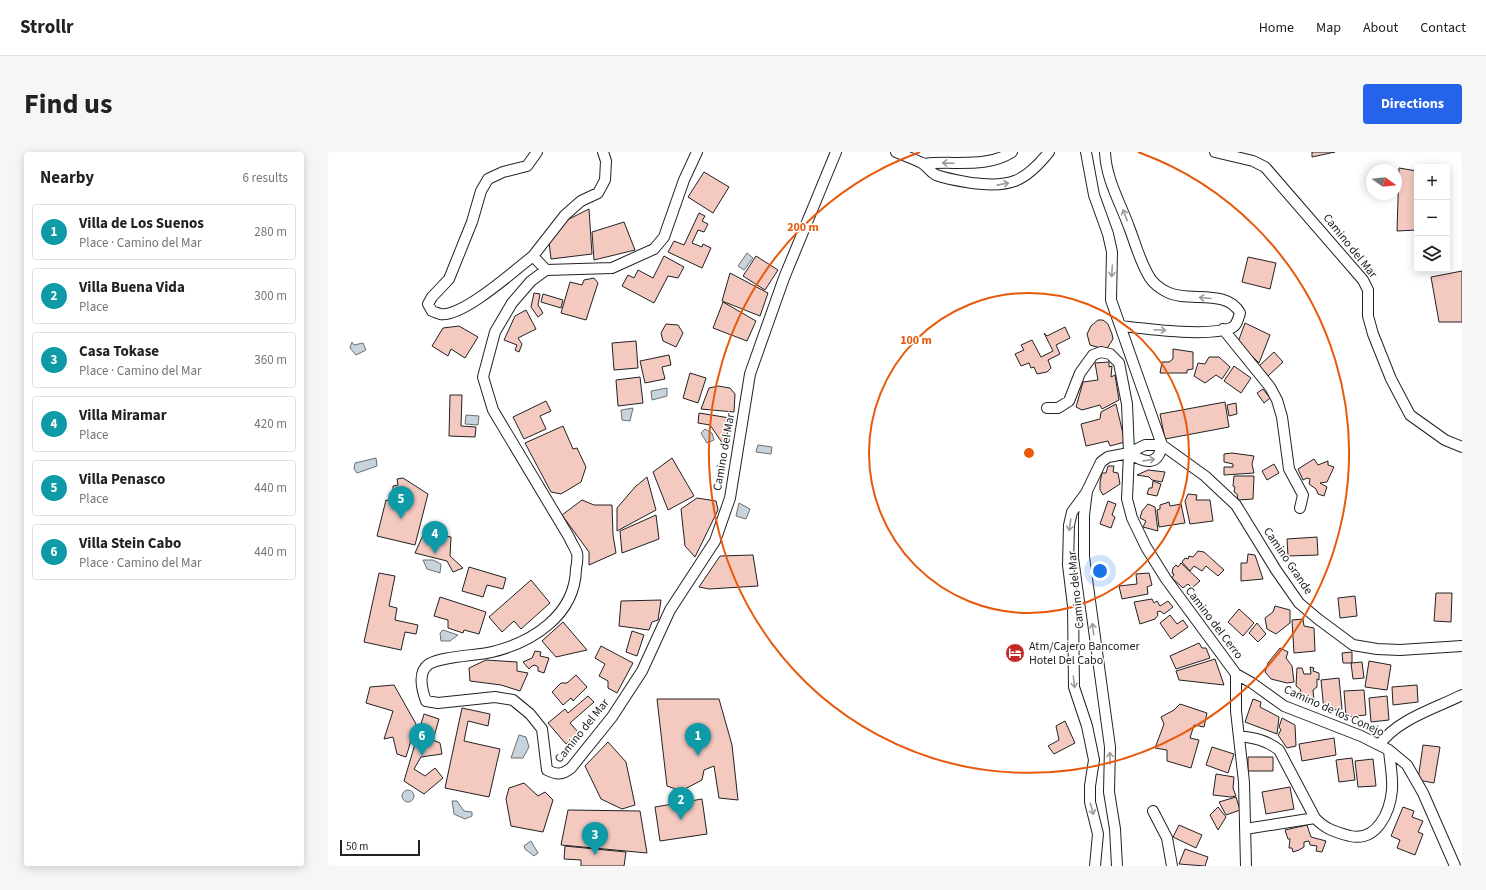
<!DOCTYPE html>
<meta charset="utf-8">
<style>
:root{--surface:#fff;--page:#f6f6f6;--text:#222;--muted:#767676;--line:#e0e0e0;--accent:#2563eb}
body{margin:0;font-family:"Source Sans 3",sans-serif;background:var(--page);color:var(--text)}
.controls{position:absolute;right:12px;top:12px;display:grid;overflow:hidden;border-radius:4px;box-shadow:0 2px 10px #0003}
.controls button{width:36px;height:36px;display:grid;place-items:center;padding:0;border:0;border-bottom:1px solid var(--line);background:var(--surface);color:var(--text);font:20px sans-serif}
.compass{position:absolute;left:1038px;top:12px;width:36px;height:36px;border-radius:50%;background:var(--surface);box-shadow:0 2px 10px #0003;rotate:105deg}
.scale{position:absolute;left:12px;bottom:10px;width:80px;box-sizing:border-box;padding-left:4px;border:2px solid #222;border-top:0;font-size:11px;line-height:14px;white-space:nowrap;color:#222;-webkit-text-stroke:3px #fff;paint-order:stroke}
.you{position:absolute;left:772px;top:419px;width:14px;height:14px;margin:-10px;border:3px solid #fff;border-radius:50%;background:#1a73e8;box-shadow:0 0 0 6px #1a73e833}
.badge{display:grid;place-items:center;width:26px;height:26px;border-radius:50%;background:var(--accent);color:#fff;font-size:13px;font-weight:700}
.pin{position:absolute;translate:-50% -33px;filter:drop-shadow(0 1px 2px #0008)}
.pin::after{content:'';position:absolute;top:21px;width:14px;height:12px;background:inherit;clip-path:polygon(0 0,100% 0,50% 100%)}
.list{margin:0;padding:0;list-style:none}
h2{display:flex;justify-content:space-between;align-items:center;height:52px;margin:0;padding:0 16px;font-size:17px}
h2 small{font-size:13px;font-weight:400;color:var(--muted)}
.list li{display:grid;grid-template-columns:26px 1fr auto;gap:12px;align-items:center;box-sizing:border-box;height:56px;margin:0 8px 8px;padding:0 8px;border:1px solid var(--line);border-radius:4px}
.list b{display:block;font-size:15px;white-space:nowrap}
.list p{margin:0;font-size:13px;white-space:nowrap;color:var(--muted)}
.list em{font-size:13px;font-style:normal;color:var(--muted)}
.icon{flex:none;width:22px;height:22px;fill:none;stroke:currentColor;stroke-width:2;stroke-linecap:round;stroke-linejoin:round}
.map{position:relative;flex:none;width:1134px;height:714px;overflow:hidden;border-radius:4px}
header{display:flex;align-items:center;gap:24px;box-sizing:border-box;height:56px;padding:0 20px;background:var(--surface);border-bottom:1px solid var(--line)}
header strong{font-size:19px}
nav{display:flex;gap:22px;margin-inline-start:auto;font-size:14px}
.intro{display:flex;align-items:center;justify-content:space-between;box-sizing:border-box;height:96px;padding:0 24px}
h1{margin:0;font-size:28px}
.button{padding:10px 18px;border-radius:4px;background:var(--accent);color:#fff;font-size:14px;font-weight:700}
main{display:flex;gap:24px;padding:0 24px}
aside{flex:1;background:var(--surface);border-radius:4px;box-shadow:0 2px 10px #0003}
.map>svg:first-child{display:block}
.water{fill:#c7d3dd;stroke:#6f6f6f}
.building{fill:#f3c9c0;stroke:#222}
.lines{fill:none;stroke-linecap:round;stroke-linejoin:round}
.minor-casing{stroke:#222;stroke-width:12}
.minor{stroke:#fff;stroke-width:10}
.oneway{stroke:#9c9c9c}
.ring{fill:none;stroke:#e8590c;stroke-width:2}
.labels{text-anchor:middle;dominant-baseline:central;stroke-width:3;stroke-linejoin:round;paint-order:stroke}
.street-label{font-size:12px;fill:#222;stroke:#fff}
.poi-label{font-size:12px;fill:#222;stroke:#fff;text-anchor:start}
.centre{fill:#e8590c;stroke:#fff;stroke-width:2}
.ring-label{font-size:12px;text-anchor:middle;font-weight:bold;fill:#e8590c;stroke:#fff;stroke-width:3;stroke-linejoin:round;paint-order:stroke}
</style>
<header>
<strong>Strollr</strong>
<nav><a>Home</a><a>Map</a><a>About</a><a>Contact</a></nav>
</header>
<div class="intro"><h1>Find us</h1><a class="button">Directions</a></div>
<main>
<aside>
<h2>Nearby<small>6 results</small></h2>
<ul class="list">
<li><span class="badge" style="background:#0f9aa8">1</span><div><b>Villa de Los Suenos</b><p>Place · Camino del Mar</p></div><em>280 m</em></li>
<li><span class="badge" style="background:#0f9aa8">2</span><div><b>Villa Buena Vida</b><p>Place</p></div><em>300 m</em></li>
<li><span class="badge" style="background:#0f9aa8">3</span><div><b>Casa Tokase</b><p>Place · Camino del Mar</p></div><em>360 m</em></li>
<li><span class="badge" style="background:#0f9aa8">4</span><div><b>Villa Miramar</b><p>Place</p></div><em>420 m</em></li>
<li><span class="badge" style="background:#0f9aa8">5</span><div><b>Villa Penasco</b><p>Place</p></div><em>440 m</em></li>
<li><span class="badge" style="background:#0f9aa8">6</span><div><b>Villa Stein Cabo</b><p>Place · Camino del Mar</p></div><em>440 m</em></li>
</ul>
</aside>
<div class="map">
<svg width="1134" height="714" viewBox="0 0 1134 714">
<rect width="100%" height="100%" fill="#fff"/>
<!-- water -->
<path class="water" d="M419,101L425,106L416,118L410,114Z
M24,190L26,193L35,191L38,198L28,203L22,196Z
M339,236V244L324,248L323,239Z
M305,256L302,269L294,268L293,258Z
M138,263L151,264L150,273L137,272Z
M377,277L384,281L386,288L379,291L373,281Z
M430,293L444,295L443,302L428,300Z
M48,306L49,314L29,321L26,317L27,311Z
M411,351L422,357L418,367L408,364Z
M95,408H105L113,412L112,421L99,417Z
M115,478L130,483L122,489H113L112,481Z
M191,583L198,585L201,595L195,606H183Z
M74 644a6 6 0 1 1 12 0a6 6 0 1 1-12 0Z
M124,649H129L136,659L144,660V664L137,667L126,662Z
M203,689L210,701L206,704L197,697L196,694Z"/>
<!-- building -->
<path class="building" d="M984,0H1007L984,5Z
M1071,16L1089,19V78L1069,79Z
M376,20L401,35L385,61L360,45Z
M261,57L264,102L223,107L221,90L239,68Z
M371,61L377,64L374,69L380,72L376,80L370,78L364,91L374,95L375,92L383,96L374,116L340,100L346,89L356,93Z
M296,70L307,98L266,108L264,80Z
M336,104L356,115L350,126L340,124L326,151L294,134L300,123L306,126L310,118L325,126Z
M428,104L450,118L437,138L415,124Z
M920,105L948,111L942,137L914,130Z
M1134,119V170H1111L1103,125Z
M402,121L440,141L432,164L394,149Z
M266,126L270,131L258,168L233,161L242,130L254,133L256,128Z
M206,141L212,142L210,153L215,161L210,165L203,155Z
M215,142L235,148L233,156L213,150Z
M395,150L428,169L419,189L385,176Z
M198,158L208,177L190,186L194,192L191,200L187,198L189,193L176,188L187,164Z
M770,168H775L780,172L784,182L785,187L780,195L776,197L762,193L759,182L763,174Z
M917,171L942,183L931,211L910,190Z
M338,172L350,173L355,181L348,195L335,189L333,181Z
M131,174L150,185L137,206L123,197L120,204L104,194L115,176Z
M737,175L742,186L728,193L732,202L720,208L723,216L719,220L709,222L706,215L703,216L701,211L693,214L687,202L696,198L693,193L704,188L713,205L725,199L716,181L719,184Z
M308,189L310,216L286,218L284,191Z
M845,197L865,200V217L859,218V221H832L834,210H841L845,207Z
M946,200L955,210L940,224L931,214Z
M341,203L343,213L334,215L337,227L317,231L312,209Z
M881,205H891L902,215L894,227L888,223L877,231L866,224L870,211L877,212Z
M781,210V215L784,214L783,225L787,223L791,248L774,257L772,253L754,258L748,255L755,230L770,228L767,211Z
M906,214L923,226L913,241L896,229Z
M362,221L378,226L370,251L355,246Z
M312,225L315,251L290,254L288,228Z
M390,234L402,236L407,242L406,260L373,257L381,236Z
M935,237L942,246L936,251L929,241Z
M122,243H134L133,274L148,275L147,285L121,284Z
M218,249L223,259L212,264L218,277L196,287L185,265Z
M897,250L901,275L837,287L832,262Z
M908,251L909,262L901,264L899,253Z
M788,252L797,290L782,294L780,289L758,294L753,272L772,267L773,260Z
M371,261L402,266L397,295L382,273L370,271Z
M235,274L245,297L249,296L258,315L253,330L233,342L223,340L197,291Z
M904,301L926,304L924,312L926,321L896,323V315H905V312L896,310V302Z
M344,306L366,344L340,358L325,320Z
M986,307L990,313L1000,309V313L1006,315L999,330L992,331L999,335L996,344L990,342L988,337L981,332L982,327L979,326L975,328L970,317Z
M946,312L951,321L939,328L934,319Z
M780,314H786L785,320L790,321L792,332L775,343L772,338V330L774,321H778Z
M820,318L837,320L834,330L824,328L821,325L809,323Z
M906,324H926L925,347L910,348L909,342L906,340L907,335L905,334Z
M319,325L328,358L289,379V356L307,335Z
M75,326L100,342L87,393L49,384L58,348L65,350V334L70,333L69,327Z
M825,329L833,332L829,344L819,342L821,336H824Z
M860,342L869,343L868,348H882L885,369L862,372L857,349Z
M369,346L388,349L390,358L367,405L357,394L353,357Z
M254,348L266,353H284L285,383L288,401L261,413V400L234,363Z
M780,349L788,352L784,363L787,365L783,376L772,372Z
M841,350L842,354L853,352L857,371L831,375L829,358L832,357V353Z
M820,352L827,355L830,379L815,375L818,369L812,366L814,359Z
M328,363L331,387L294,401L292,379Z
M95,383L109,387L112,383L123,385L122,404L135,416L125,420L119,409L87,401Z
M989,385L990,403L960,404L959,387Z
M870,399L876,400L896,418L890,424L878,414L874,419L866,414L862,419L854,410L857,406L860,407L861,404L865,405Z
M920,402L927,403L935,427L913,429V411H919Z
M425,403L430,434L381,437L371,435L392,404Z
M853,411L872,429L864,436L860,432L855,436L844,426L846,422L844,421L845,416L848,413L850,415Z
M141,415L178,426L175,437L159,433L155,445L134,439Z
M51,421L67,424L61,454L69,456L67,468L90,473L88,482L77,480L73,498L36,490Z
M821,421L824,433L819,435L820,442L794,447L791,434L809,432L808,422Z
M203,428L222,451L193,477L186,469L174,480L161,465Z
M1108,441H1124L1123,470L1106,469Z
M1027,444L1029,464L1012,466L1010,446Z
M112,445L158,460L151,482L136,478L135,481L120,476V468L106,464Z
M824,447L826,451L829,449L832,454L840,449L845,455L836,462L832,459L829,460L830,463L827,467L812,472L806,450Z
M333,448L330,468L324,470L321,478L291,474L293,449Z
M947,454L962,458V471L948,482L939,477L937,466L945,460Z
M911,457L926,471L915,484L900,470Z
M842,463L849,472L855,468L860,475L843,487L832,471Z
M975,467L976,474L986,476L987,499L966,501L964,468Z
M235,470L259,498L228,505L214,489Z
M929,471L938,482L930,490L921,481Z
M304,479L316,483L309,504L298,500Z
M871,491L874,496H878L882,506L848,517L842,504Z
M273,494L305,511L289,541L280,536V529L271,524L277,512L267,506Z
M952,496L960,500L958,506L964,514L966,530L959,531L943,527L937,520L940,511Z
M207,499L213,500L212,504L221,506L216,521L210,519V515L207,513L204,514L201,517L195,510L204,506Z
M1024,500V511H1015L1014,501Z
M887,507L896,533L851,528L848,519Z
M158,508L189,510V519L200,521L192,539L173,533L142,529L141,516Z
M1041,509L1063,513L1059,538L1037,535Z
M1034,510L1036,526L1025,527L1023,511Z
M982,515L986,516L985,519L991,521V528L989,527V535L985,538L986,548L984,549L972,545L971,541L973,538L968,534L969,516H974L976,522H983Z
M248,523L259,535L245,549L243,546L235,553L224,540L233,531H239Z
M1011,526L1014,557L996,559L993,528Z
M66,533L88,572L78,605L69,602L65,585L56,587L65,559L38,551L42,535Z
M1089,533L1090,550L1065,553L1064,535Z
M1036,538L1038,563L1018,565L1016,539Z
M260,544L266,550L242,571L251,581L238,592L220,571L237,557L240,561Z
M1059,544L1061,568L1043,570L1041,546Z
M329,547H391L404,593L410,648L391,646L386,614L376,618L374,628L353,639L339,634Z
M925,547L933,550L932,555L951,565L949,582L917,570Z
M852,552L879,561L876,575L866,573L862,586L871,588L863,616L839,609V598L827,596L836,572L833,565L846,558Z
M134,556L162,562L160,574L140,569L136,589L172,597L161,645L117,636Z
M96,562L111,567L105,588L112,591L114,602L93,605L86,617L97,624L107,616L115,626L96,642L76,629Z
M954,566L967,573L968,594L959,596L950,583L953,578L951,575Z
M737,569L747,591L726,602L720,594L731,588L728,574Z
M1006,586L1008,603L974,609L971,592Z
M280,590L298,610L307,653L294,657L273,647L257,614Z
M1095,593L1112,595L1106,631L1090,628Z
M884,595L906,602L900,621L878,613Z
M920,605H945V619H920Z
M1024,606L1027,628L1011,630L1008,608Z
M1045,607L1048,634L1030,635L1027,609Z
M888,622L906,625L905,636L908,644L903,645L885,643Z
M196,631L210,644L217,640L225,648L215,680L183,674L178,647L181,636Z
M962,635L966,657L938,662L934,640Z
M908,645L912,658L898,663L891,650Z
M374,647L379,682L332,689L327,655Z
M890,655L898,665L890,678L882,663Z
M1075,655L1086,659L1084,665L1095,669L1090,680L1095,682L1087,703L1069,696L1072,688L1063,684Z
M240,658L312,659L319,701L233,693Z
M851,673L874,683L868,696L845,685Z
M979,673L983,685L998,689L994,700L988,699L989,694L982,693L981,689L976,690V695L971,698L965,700L964,696H961L962,687H960L957,678Z
M237,694L298,700L296,714H253V708L236,707Z
M857,697L880,705L877,714L851,712Z"/>
<g class="lines">
<!-- minor casing -->
<g class="minor-casing">
<path id="minor" d="M369,0L356,28L336,85L326,97L284,116L218,118L203,129L184,151L167,180L155,225L165,258L241,385C243,390 247,396 249,401C250,406 249,412 248,417C247,463 205,490 164,500C147,504 115,504 101,512C89,520 94,538 98,549L110,551L167,545L185,548L202,562L214,577L219,618C229,623 234,623 243,616L284,565L314,519L342,458L387,389L402,346L422,222L456,126L508,0
M568,0C577,4 586,7 594,11C599,14 602,20 608,23C619,27 632,29 644,31C682,36 697,30 721,0
M758,0L766,43L780,82L784,100L783,148L834,293C830,315 816,311 801,301
M777,0C778,27 792,50 801,75C808,93 812,110 822,126C826,132 833,137 839,140C860,151 899,136 912,161C910,167 909,174 903,176C880,185 819,177 793,174
M887,0L925,9L937,15L1035,128L1040,138V164L1045,182L1063,227L1082,263L1117,288L1134,295
M595,12C624,8 658,17 684,0
M205,104C187,118 134,166 112,162C110,161 106,160 104,159L100,152L104,145L121,127L144,70L153,39L160,27L175,20L199,14L209,0
M218,118L205,104L237,63L253,49L270,41L277,28L278,9L275,0
M895,177L942,235L949,248L954,265L961,317L975,343L972,356
M719,256H730L741,249L752,221L765,203L773,200L782,202L791,211L799,252L801,301L799,347L804,366L818,395L838,427L908,522V559L916,630L918,714
M758,341L744,360L741,373L740,413L745,454L746,535L759,574L766,608L762,634V650L770,682L767,714
M908,522L924,531L956,554L1033,584L1061,598L1079,613L1095,641L1127,714
M911,584C927,586 938,588 951,598L987,666C997,677 1007,680 1022,684C1049,690 1062,660 1064,638C1065,625 1062,611 1061,598
M1051,593C1070,567 1106,557 1134,543
M825,659L839,686L844,714
M917,677L987,666
M789,714L787,677L781,640L782,595L756,405V363L759,339L773,310L780,305L801,301L817,293H834L877,324L908,353L948,418L971,451L990,467L1025,493L1049,497L1072,498L1134,494"/>
</g>
<!-- minor -->
<use href="#minor" class="minor"/>
</g>
<!-- one-way arrows -->
<defs><path id="oneway-shaft" d="M-6 0H5M1.5-3L5.5 0L1.5 3" fill="none" stroke-width="1.6" stroke-linecap="round" stroke-linejoin="round"/></defs>
<g class="oneway">
<use href="#oneway-shaft" transform="translate(620 11) rotate(-178)"/>
<use href="#oneway-shaft" transform="translate(675 32) rotate(-11)"/>
<use href="#oneway-shaft" transform="translate(797 63) rotate(-111)"/>
<use href="#oneway-shaft" transform="translate(784 119) rotate(93)"/>
<use href="#oneway-shaft" transform="translate(877 146) rotate(-175)"/>
<use href="#oneway-shaft" transform="translate(832 178) rotate(3)"/>
<use href="#oneway-shaft" transform="translate(821 308) rotate(-8)"/>
<use href="#oneway-shaft" transform="translate(742 373) rotate(98)"/>
<use href="#oneway-shaft" transform="translate(765 477) rotate(-97)"/>
<use href="#oneway-shaft" transform="translate(746 530) rotate(84)"/>
<use href="#oneway-shaft" transform="translate(782 606) rotate(-92)"/>
<use href="#oneway-shaft" transform="translate(764 657) rotate(74)"/>
</g>
<!-- distance rings -->
<g class="ring">
<circle cx="701" cy="301" r="160"/>
<path d="M810 0A320 320 0 1 1 592 0"/>
</g>
<!-- icons -->
<defs>
<g id="hotel-disc" transform="scale(1)"><circle r="9.5" fill="#c62828" stroke="#fff"/><path d="M-6-4.5h1.5V1H6V5H4.5V3h-9V5H-6ZM-4 0a1.8 1.8 0 1 1 3.6 0ZM.5 0V-2.5h3Q6-2.5 6 0Z" fill="#fff"/></g>
</defs>
<g fill-rule="evenodd">
<use href="#hotel-disc" x="687" y="501"/>
</g>
<g class="labels">
<!-- street labels -->
<g class="street-label">
<text transform="translate(1022 94) rotate(51)">Camino del Mar</text>
<text transform="translate(396 300) rotate(-80)">Camino del Mar</text>
<text transform="translate(960 409) rotate(56)">Camino Grande</text>
<text transform="translate(748 438) rotate(-96)">Camino del Mar</text>
<text transform="translate(886 471) rotate(53)">Camino del Cerro</text>
<text transform="translate(1006 559) rotate(24)">Camino de los Conejo</text>
<text transform="translate(254 579) rotate(-51)">Camino del Mar</text>
</g>
<!-- poi labels -->
<g class="poi-label">
<text x="701" y="494">Atm/Cajero Bancomer<tspan x="701" dy="14">Hotel Del Cabo</tspan></text>
</g>
</g>
<circle cx="701" cy="301" r="6" class="centre"/>
<g class="ring-label">
<text x="475" y="79">200 m</text>
<text x="588" y="192">100 m</text>
</g>
</svg>
<div class="controls">
<button>+</button>
<button>−</button>
<button><svg class="icon" aria-label="layers" viewBox="0 0 24 24"><path d="M12 4l9 5-9 5-9-5zM3 14l9 5 9-5"/></svg></button>
</div>
<svg class="compass" viewBox="-18 -18 36 36"><path d="M0-13l5 13h-10z" fill="#e53935"/><path d="M0 13l5-13h-10z" fill="#767676"/></svg>
<div class="scale">50 m</div>
<div class="you"></div>
<div class="pin badge" style="left:370px;top:604px;background:#0f9aa8">1</div>
<div class="pin badge" style="left:353px;top:668px;background:#0f9aa8">2</div>
<div class="pin badge" style="left:267px;top:703px;background:#0f9aa8">3</div>
<div class="pin badge" style="left:107px;top:402px;background:#0f9aa8">4</div>
<div class="pin badge" style="left:73px;top:367px;background:#0f9aa8">5</div>
<div class="pin badge" style="left:94px;top:604px;background:#0f9aa8">6</div>
</div>
</main>
